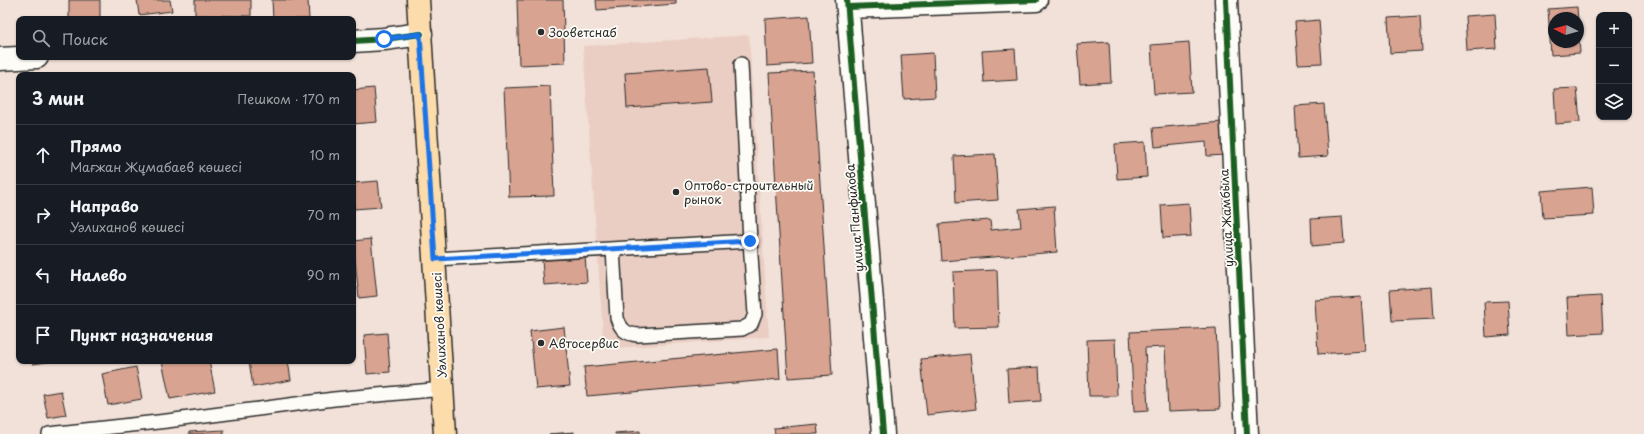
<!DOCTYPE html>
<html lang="ru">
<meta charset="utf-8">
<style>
:root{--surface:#171b24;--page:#242831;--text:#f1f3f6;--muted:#9ea1a6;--line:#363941}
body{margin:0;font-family:"Playpen Sans",sans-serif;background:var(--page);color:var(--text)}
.controls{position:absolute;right:12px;top:12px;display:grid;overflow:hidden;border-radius:8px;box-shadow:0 1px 3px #0004}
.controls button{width:36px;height:36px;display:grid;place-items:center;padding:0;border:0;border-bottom:1px solid var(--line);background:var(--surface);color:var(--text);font:20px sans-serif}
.compass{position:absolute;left:1548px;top:12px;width:36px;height:36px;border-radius:50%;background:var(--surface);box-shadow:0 1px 3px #0004;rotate:276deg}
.stop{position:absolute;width:12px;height:12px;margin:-9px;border:3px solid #1a73e8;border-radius:50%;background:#fff}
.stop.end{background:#1a73e8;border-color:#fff;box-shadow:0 1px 4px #0008}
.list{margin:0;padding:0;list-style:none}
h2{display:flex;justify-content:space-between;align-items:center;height:52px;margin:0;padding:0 16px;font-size:17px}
h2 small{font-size:13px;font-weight:400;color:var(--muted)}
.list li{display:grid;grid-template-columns:26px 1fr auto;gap:12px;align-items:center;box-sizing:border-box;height:60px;padding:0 16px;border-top:1px solid var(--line)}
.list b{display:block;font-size:15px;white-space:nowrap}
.list p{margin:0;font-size:13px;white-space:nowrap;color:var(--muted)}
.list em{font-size:13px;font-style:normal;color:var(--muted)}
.icon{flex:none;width:22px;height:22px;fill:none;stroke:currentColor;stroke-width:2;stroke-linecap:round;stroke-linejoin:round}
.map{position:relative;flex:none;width:1644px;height:434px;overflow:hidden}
.search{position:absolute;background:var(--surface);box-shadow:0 1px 3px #0004;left:16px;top:16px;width:340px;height:44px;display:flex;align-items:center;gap:10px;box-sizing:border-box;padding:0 14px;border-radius:8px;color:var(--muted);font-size:15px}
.panel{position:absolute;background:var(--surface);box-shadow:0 1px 3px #0004;left:16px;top:72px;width:340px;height:292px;border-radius:8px}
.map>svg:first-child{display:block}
.built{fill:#eacec3}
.building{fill:#d9a391;stroke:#2b2b2b;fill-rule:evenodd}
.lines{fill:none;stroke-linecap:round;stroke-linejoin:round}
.service-casing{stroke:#2b2b2b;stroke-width:16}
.minor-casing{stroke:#2b2b2b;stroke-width:25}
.primary-casing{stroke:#2b2b2b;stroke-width:25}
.service{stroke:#fdfcf7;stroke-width:13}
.minor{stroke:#fdfcf7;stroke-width:22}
.primary{stroke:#fddcac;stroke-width:22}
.cycleway-casing{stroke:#fdfcf7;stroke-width:8}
.cycleway{stroke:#1b5e20;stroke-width:6}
.route{stroke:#1a73e8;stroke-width:5}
.poi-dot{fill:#2b2b2b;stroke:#fdfcf7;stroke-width:1.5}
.labels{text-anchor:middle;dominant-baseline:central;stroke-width:3.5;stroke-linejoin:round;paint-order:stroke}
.poi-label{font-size:12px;fill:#2b2b2b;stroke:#fdfcf7;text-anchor:start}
.street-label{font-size:12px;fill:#2b2b2b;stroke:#fdfcf7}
</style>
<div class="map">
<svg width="1644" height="434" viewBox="0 0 1644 434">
<rect width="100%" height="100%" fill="#f2e1d8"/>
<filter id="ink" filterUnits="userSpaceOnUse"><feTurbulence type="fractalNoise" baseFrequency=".025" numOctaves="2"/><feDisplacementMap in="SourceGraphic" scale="8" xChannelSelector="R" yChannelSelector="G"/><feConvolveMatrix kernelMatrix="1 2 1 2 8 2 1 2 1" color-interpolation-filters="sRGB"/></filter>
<g filter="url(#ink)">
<!-- built -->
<path class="built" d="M749,35L769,337L604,349L583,46Z"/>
<!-- building -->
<path class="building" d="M69,0H100V19H69Z
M137,0H170L172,11L139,15Z
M195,0H251V16L195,15Z
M272,0H308L309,19H273Z
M517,0H563L565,63L519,65Z
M596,0H676V4L597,10Z
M1577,7L1580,53L1551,55L1548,9ZM1554,18H1578V42H1554Z
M1495,14L1497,49L1467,51L1465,16Z
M809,16L812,63L767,66L765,19Z
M1420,16L1422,51L1390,53L1388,18Z
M1319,20L1322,63L1298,64L1295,22Z
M1109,42L1111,82L1080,84L1077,44Z
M1189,42L1192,92L1154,94L1151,45Z
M1015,49L1017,80L984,82L982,51Z
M933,53L935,97L904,99L901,55Z
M709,67L712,102L627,108L625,73Z
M813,71L832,375L788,378L769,73Z
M550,86L554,196L509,197L504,88Z
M374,88L377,122L353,124V90Z
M1577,88L1580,122L1556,124L1554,89Z
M1324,104L1328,156L1298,158L1295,106Z
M1222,122L1225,155L1207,156L1206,142L1155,147L1153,128Z
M1145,142L1147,177L1117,179L1115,144Z
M995,154L998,200L956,203L954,156Z
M378,181L381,207L354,209L353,183Z
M1592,187L1594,215L1543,218L1541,191Z
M1189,203L1191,236L1163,238L1161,205Z
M1054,206L1057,252L942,261L939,224L990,220L991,230L1021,227L1019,209Z
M1342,217L1344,243L1312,246L1311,219Z
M371,239L377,296L359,298L353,241Z
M585,256L587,282L544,285L542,260Z
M997,270L999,327L955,328L953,272Z
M1432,287L1434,319L1392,321L1390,290Z
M1601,296L1603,333L1569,335L1567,298Z
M1361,297L1365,351L1318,354L1315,300Z
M1508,301L1510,335L1486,337L1484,302Z
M564,327L570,386L536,389L530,331Z
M1216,328L1220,409L1168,411L1165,347L1145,348L1148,411L1134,412L1130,332Z
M387,333L390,372L367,374L364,335Z
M1115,339L1117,396H1089L1087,340Z
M778,349L780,379L587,396L584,367Z
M970,354L976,409L927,415L921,359Z
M33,361H54L33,364Z
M162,361H209L215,391L170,399Z
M249,361H288L291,380L253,387Z
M136,367L142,399L108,405L102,374Z
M1039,367L1041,401L1009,403L1007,369Z
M61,391L66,415L48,418L43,394Z
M817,424L818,434H775L774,428Z
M224,430V434H189V432Z
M640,431V434H615V433Z
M574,432V434H549Z"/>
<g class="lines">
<!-- service casing -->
<g class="service-casing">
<path id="service" d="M613,249L617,318C621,330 626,334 638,335L742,329L751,324L755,314L750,241
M435,259L750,241L741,64
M49,434L167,421L334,399L443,389"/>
</g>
<!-- minor casing -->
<g class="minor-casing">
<path id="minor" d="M847,0L883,434
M1226,0L1247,434
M848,7L1036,0
M353,41L384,39L421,34
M0,59L37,57"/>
</g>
<!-- primary casing -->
<g class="primary-casing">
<path id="primary" d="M418,0L445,434"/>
</g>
<!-- service -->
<use href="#service" class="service"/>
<!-- minor -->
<use href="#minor" class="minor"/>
<!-- primary -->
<use href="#primary" class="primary"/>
<!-- cycleway casing -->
<g class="cycleway-casing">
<path id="cycleway" d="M847,0L883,434
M1226,0L1247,434
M848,7L1036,0
M353,41L384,39L421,34"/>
</g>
<!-- cycleway -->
<use href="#cycleway" class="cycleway"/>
</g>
</g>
<g class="lines" filter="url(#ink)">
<!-- route -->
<path class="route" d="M384,39L420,34L435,259L750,241"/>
</g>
<!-- markers -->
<g class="poi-dot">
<circle cx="541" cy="32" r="4"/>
<circle cx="676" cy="192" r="4"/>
<circle cx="541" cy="343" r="4"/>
</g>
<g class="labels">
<!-- poi labels -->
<g class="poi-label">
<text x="549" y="32">Зооветснаб</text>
<text x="684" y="185">Оптово-строительный<tspan x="684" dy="14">рынок</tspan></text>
<text x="549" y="343">Автосервис</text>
</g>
<!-- street labels -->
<g class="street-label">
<text transform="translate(854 218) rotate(-95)">улица Панфилова</text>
<text transform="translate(1226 218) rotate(-93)">улица Жамбыла</text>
<text transform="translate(439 325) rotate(-93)">Уәлиханов көшесі</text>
</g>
</g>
</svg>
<div class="controls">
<button>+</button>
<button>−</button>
<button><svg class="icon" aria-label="layers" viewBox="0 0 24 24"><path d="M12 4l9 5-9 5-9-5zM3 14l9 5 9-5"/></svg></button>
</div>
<svg class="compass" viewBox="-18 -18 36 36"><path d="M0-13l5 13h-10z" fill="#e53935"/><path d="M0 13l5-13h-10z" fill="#9ea1a6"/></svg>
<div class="stop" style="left:384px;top:39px"></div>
<div class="stop end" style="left:750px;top:241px"></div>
<div class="search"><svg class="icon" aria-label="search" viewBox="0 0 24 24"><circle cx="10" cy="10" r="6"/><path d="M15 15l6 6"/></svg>Поиск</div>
<section class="panel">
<h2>3 мин<small>Пешком · 170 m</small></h2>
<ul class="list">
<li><svg class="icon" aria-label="ahead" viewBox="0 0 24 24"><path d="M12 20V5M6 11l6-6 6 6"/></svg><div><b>Прямо</b><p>Мағжан Жұмабаев көшесі</p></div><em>10 m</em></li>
<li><svg class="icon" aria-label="right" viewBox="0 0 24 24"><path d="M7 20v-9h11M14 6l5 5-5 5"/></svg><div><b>Направо</b><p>Уәлиханов көшесі</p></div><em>70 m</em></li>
<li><svg class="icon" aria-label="left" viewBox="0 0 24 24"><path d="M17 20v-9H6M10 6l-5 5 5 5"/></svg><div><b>Налево</b></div><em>90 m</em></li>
<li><svg class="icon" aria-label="arrive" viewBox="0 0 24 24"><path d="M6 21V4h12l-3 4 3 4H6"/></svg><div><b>Пункт назначения</b></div></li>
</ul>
</section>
</div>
